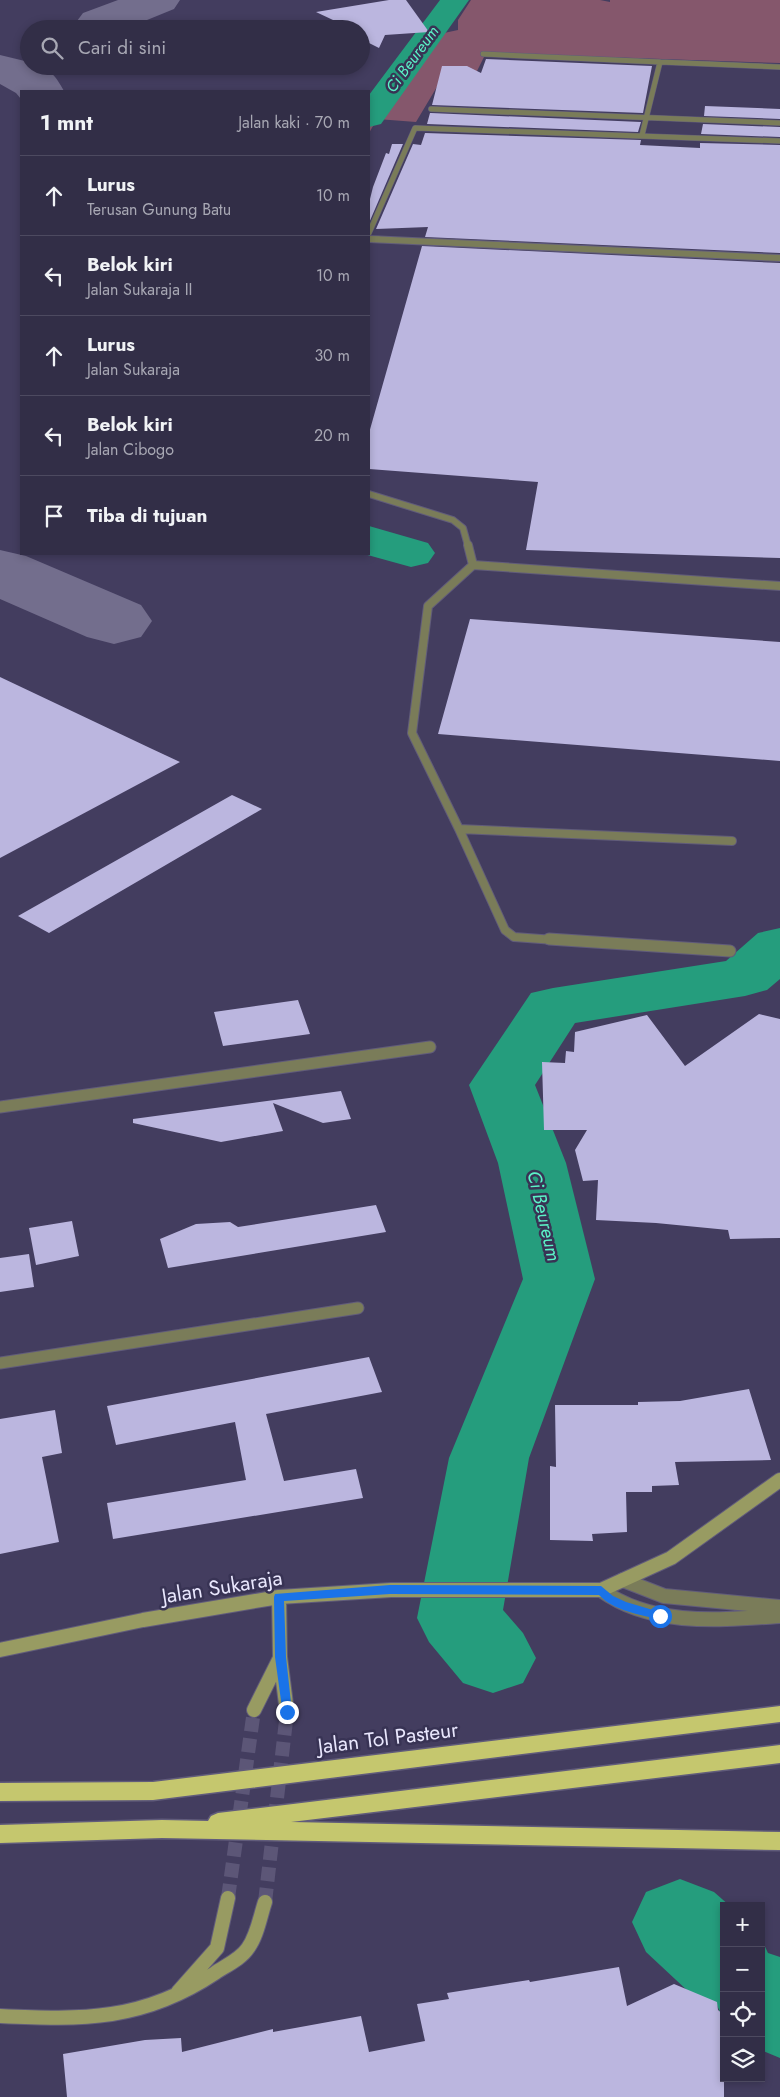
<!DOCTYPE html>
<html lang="id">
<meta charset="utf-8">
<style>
:root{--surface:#322e47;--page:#3d3a52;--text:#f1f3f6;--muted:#a8a8b4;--line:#4d4a60}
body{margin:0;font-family:Jost,sans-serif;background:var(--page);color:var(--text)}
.controls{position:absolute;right:15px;bottom:15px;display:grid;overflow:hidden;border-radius:0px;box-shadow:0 2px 8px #0003}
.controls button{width:45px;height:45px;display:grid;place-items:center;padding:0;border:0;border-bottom:1px solid var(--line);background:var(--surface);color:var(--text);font:25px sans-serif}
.stop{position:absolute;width:15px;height:15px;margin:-11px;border:4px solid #1a73e8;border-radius:50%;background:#fff}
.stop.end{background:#1a73e8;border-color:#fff;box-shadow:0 1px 5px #0008}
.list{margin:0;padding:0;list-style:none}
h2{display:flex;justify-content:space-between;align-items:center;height:65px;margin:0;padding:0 20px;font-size:21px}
h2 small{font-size:16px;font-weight:400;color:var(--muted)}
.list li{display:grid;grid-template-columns:32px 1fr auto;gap:15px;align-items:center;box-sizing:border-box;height:80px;padding:0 20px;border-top:1px solid var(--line)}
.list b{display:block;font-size:19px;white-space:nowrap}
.list p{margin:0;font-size:16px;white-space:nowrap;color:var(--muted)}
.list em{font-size:16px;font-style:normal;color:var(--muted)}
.icon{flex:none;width:28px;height:28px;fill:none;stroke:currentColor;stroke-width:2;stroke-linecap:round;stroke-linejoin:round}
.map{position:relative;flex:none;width:780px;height:2097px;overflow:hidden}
.search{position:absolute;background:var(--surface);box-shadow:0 2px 8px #0003;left:20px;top:20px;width:350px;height:55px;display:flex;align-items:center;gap:12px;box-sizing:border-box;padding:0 18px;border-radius:28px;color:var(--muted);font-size:19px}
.panel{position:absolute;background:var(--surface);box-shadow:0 2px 8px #0003;left:20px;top:90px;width:350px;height:465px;border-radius:0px}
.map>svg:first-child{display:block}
.green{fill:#85576c}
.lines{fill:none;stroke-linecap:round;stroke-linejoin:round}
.river{fill:#259d7d;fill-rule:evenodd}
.taxiway{fill:#736e8d;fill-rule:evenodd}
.building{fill:#bbb6df}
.secondary-tunnel{stroke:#5c5677;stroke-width:14;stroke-dasharray:14 7;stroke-linecap:butt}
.service-far3-casing{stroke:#615c7b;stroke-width:6}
.service-far2-casing{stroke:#615c7b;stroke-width:8}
.service-far1-casing{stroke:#615c7b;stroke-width:10}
.service-casing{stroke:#615c7b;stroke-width:13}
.minor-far1-casing{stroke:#615c7b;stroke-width:13}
.minor-casing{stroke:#615c7b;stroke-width:16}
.secondary-casing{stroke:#615c7b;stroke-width:16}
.motorway-casing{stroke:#615c7b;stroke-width:3}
.service-far3{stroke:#7a7c59;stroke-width:5}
.service-far2{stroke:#7a7c59;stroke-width:6}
.service-far1{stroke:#7a7c59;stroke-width:8}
.service{stroke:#7a7c59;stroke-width:11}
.minor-far1{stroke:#7a7c59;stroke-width:11}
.minor{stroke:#7a7c59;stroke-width:14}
.secondary{stroke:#989b62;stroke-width:14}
.motorway{fill:#c5c76e;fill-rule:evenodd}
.route{fill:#1a73e8}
.labels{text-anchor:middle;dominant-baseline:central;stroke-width:5;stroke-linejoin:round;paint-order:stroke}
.far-water-label{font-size:16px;font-style:italic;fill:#5bf3c7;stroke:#383354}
.water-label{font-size:19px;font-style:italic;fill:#5bf3c7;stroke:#383354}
.near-street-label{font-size:21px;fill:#e9e7fd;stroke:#383354}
</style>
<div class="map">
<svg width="780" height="2097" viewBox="0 0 780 2097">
<rect width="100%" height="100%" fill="#433d5f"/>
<!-- green -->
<path class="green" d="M471,0H600L610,2V0H780V63L486,53L474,77L444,75L416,122L377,119L369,133C369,107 383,87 402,71V59L444,33L458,30V20Z"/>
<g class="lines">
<!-- river -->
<path class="river" d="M440,0H469L381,124L369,127V95Z
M369,526L428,543L435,553L428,563L411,567L364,554H369Z
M780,928V979L767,990L745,996L575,1023L535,1085L566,1163L595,1279L529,1458L503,1610L523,1633L536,1658L523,1683L493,1693L463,1683L429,1642L417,1618L449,1458L523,1279L498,1163L469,1085L531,993L553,988L726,961L758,933Z
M680,1879L714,1892L730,1906H724V2021L716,2003L690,1993L646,1952L632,1922L646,1892Z
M761,1938L768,1953L780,1957V2058L761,2050Z"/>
<!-- taxiway -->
<path class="taxiway" d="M118,0H180L174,9L125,29H71L83,13Z
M0,55L29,62V66C49,66 55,75 64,91H21V99L16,93L0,84Z
M0,550L26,556L141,605L152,621L141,637L114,644L87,637L0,599Z"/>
</g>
<!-- building -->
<path class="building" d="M389,0H406L429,32L385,35L379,48L361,39V29H342L327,21L333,20L316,12Z
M486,59L652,66L643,113L432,105L442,66H467L481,73Z
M705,106L780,109V119L704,116Z
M430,113H431L641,122L638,132L427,124Z
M703,124L780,127V137L701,134Z
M425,133L641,140L640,145L700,148V143L780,145V253L425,237L428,227L376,229L413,144L421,145Z
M392,144H403L369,223V203L373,187L386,153L389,154Z
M422,246L780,263V558L526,550L538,482L369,469V433Z
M470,619L780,642V761L438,734Z
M0,677L150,748L180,762L0,858Z
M232,795L262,809L49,933L18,916Z
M298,1000L310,1034L223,1046L214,1012Z
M759,1014L780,1019V1238L730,1239L728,1230L656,1223L596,1220L598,1180L583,1181L575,1150L587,1130H544L542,1062L565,1063L566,1051L574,1052L575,1032L647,1015L685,1066Z
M341,1091L351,1119L323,1123L273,1103L283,1131L221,1142L133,1123V1119Z
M376,1205L386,1232L168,1268L160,1239L196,1224L230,1222L238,1227Z
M72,1221L79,1256L36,1265L29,1228Z
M29,1254L34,1287L0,1292V1258Z
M369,1357L382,1392L266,1414L284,1481L356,1469L363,1498L113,1539L107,1503L246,1480L235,1422L116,1445L107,1406Z
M749,1389L771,1460L675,1462L679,1485L652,1486V1492H626L627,1532L592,1534L593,1541L550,1540V1466L556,1467L555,1405H638V1402L680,1401Z
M55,1410L62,1453L42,1457L59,1542L0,1554V1419Z
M619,1967L627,2006L674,1984L717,2002L718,2010L724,2015V2097H67L63,2054L145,2040L181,2038L182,2052L273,2029V2032L361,2016L369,2052L425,2041L417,2004L449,1999L447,1993L529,1980L530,1982Z"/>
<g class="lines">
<!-- secondary-tunnel -->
<path class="secondary-tunnel" d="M228,1898L254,1710
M265,1902L287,1712"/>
<!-- service-far3 casing -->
<g class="service-far3-casing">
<path id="service-far3" d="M483,54L660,62
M431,109L780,123
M642,135L660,62L780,67
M369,233L415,128L780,141
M369,239H379"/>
</g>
<!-- service-far2 casing -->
<g class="service-far2-casing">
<path id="service-far2" d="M369,239L780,258
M369,494L453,520L463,528L468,546"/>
</g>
<!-- service-far1 casing -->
<g class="service-far1-casing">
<path id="service-far1" d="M468,545L473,565L780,586
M473,565L428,606L412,733L459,829L732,841
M459,829L505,930L514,937L568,941"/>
</g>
<!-- service casing -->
<g class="service-casing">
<path id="service" d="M549,939L730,951"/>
</g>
<!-- minor-far1 casing -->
<g class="minor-far1-casing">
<path id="minor-far1" d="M0,1107L430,1047
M0,1363L358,1308"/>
</g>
<!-- minor casing -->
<g class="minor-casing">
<path id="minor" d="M623,1580L664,1596L780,1607
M601,1590C652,1627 720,1620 780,1616"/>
</g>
<!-- secondary casing -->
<g class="secondary-casing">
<path id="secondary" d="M279,1597L280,1657L287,1712
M0,1650L143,1620L279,1597L391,1590H601L671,1558L780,1480
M254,1710L280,1658
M178,1992L217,1948L228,1898
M0,2016C83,2020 143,2021 215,1973C225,1966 241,1959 248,1948C257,1936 260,1917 265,1902"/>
</g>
<!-- motorway casing -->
<g class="motorway-casing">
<path id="motorway" d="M780,1706V1722L153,1800L0,1801V1783L153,1782Z
M780,1745V1763L291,1822L780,1832V1850L162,1838L0,1843V1825L162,1820L208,1821L211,1816L218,1813Z"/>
</g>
<!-- service-far3 -->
<use href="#service-far3" class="service-far3"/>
<!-- service-far2 -->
<use href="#service-far2" class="service-far2"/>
<!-- service-far1 -->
<use href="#service-far1" class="service-far1"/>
<!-- service -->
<use href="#service" class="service"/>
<!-- minor-far1 -->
<use href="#minor-far1" class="minor-far1"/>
<!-- minor -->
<use href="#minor" class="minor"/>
<!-- secondary -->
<use href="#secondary" class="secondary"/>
<!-- motorway -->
<use href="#motorway" class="motorway"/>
</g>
<!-- route -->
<path class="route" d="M390,1585L601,1586L613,1596L626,1602L663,1613L665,1616L660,1620C639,1614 614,1611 599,1595L390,1594L284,1601L286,1657L292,1712L291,1715H283L275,1657L274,1597L275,1594Z"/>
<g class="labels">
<!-- far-water labels -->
<g class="far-water-label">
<text transform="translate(412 59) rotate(-54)">Ci Beureum</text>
</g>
<!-- water labels -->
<g class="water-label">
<text transform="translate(544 1216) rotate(77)">Ci Beureum</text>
</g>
<!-- near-street labels -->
<g class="near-street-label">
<text transform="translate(222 1587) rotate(-9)">Jalan Sukaraja</text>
<text transform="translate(388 1738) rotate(-7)">Jalan Tol Pasteur</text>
</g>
</g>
</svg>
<div class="controls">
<button>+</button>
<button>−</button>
<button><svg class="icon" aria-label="locate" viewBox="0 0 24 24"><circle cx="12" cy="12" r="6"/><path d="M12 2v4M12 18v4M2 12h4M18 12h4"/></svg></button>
<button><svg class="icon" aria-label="layers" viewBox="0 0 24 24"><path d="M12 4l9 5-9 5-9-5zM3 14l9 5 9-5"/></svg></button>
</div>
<div class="stop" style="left:660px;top:1616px"></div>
<div class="stop end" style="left:287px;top:1712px"></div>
<div class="search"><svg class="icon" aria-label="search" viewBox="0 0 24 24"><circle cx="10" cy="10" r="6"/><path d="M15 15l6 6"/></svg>Cari di sini</div>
<section class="panel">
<h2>1 mnt<small>Jalan kaki · 70 m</small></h2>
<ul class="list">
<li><svg class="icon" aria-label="ahead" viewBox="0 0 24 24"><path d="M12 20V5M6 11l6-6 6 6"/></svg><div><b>Lurus</b><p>Terusan Gunung Batu</p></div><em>10 m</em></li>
<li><svg class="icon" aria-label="left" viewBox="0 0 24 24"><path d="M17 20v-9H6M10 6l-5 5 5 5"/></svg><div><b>Belok kiri</b><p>Jalan Sukaraja II</p></div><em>10 m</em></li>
<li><svg class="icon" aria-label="ahead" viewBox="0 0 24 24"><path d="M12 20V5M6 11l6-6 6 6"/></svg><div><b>Lurus</b><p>Jalan Sukaraja</p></div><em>30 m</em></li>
<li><svg class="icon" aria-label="left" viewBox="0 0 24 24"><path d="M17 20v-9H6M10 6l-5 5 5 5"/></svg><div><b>Belok kiri</b><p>Jalan Cibogo</p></div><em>20 m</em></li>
<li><svg class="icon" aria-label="arrive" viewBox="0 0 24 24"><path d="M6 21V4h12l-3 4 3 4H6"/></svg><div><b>Tiba di tujuan</b></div></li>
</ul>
</section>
</div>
